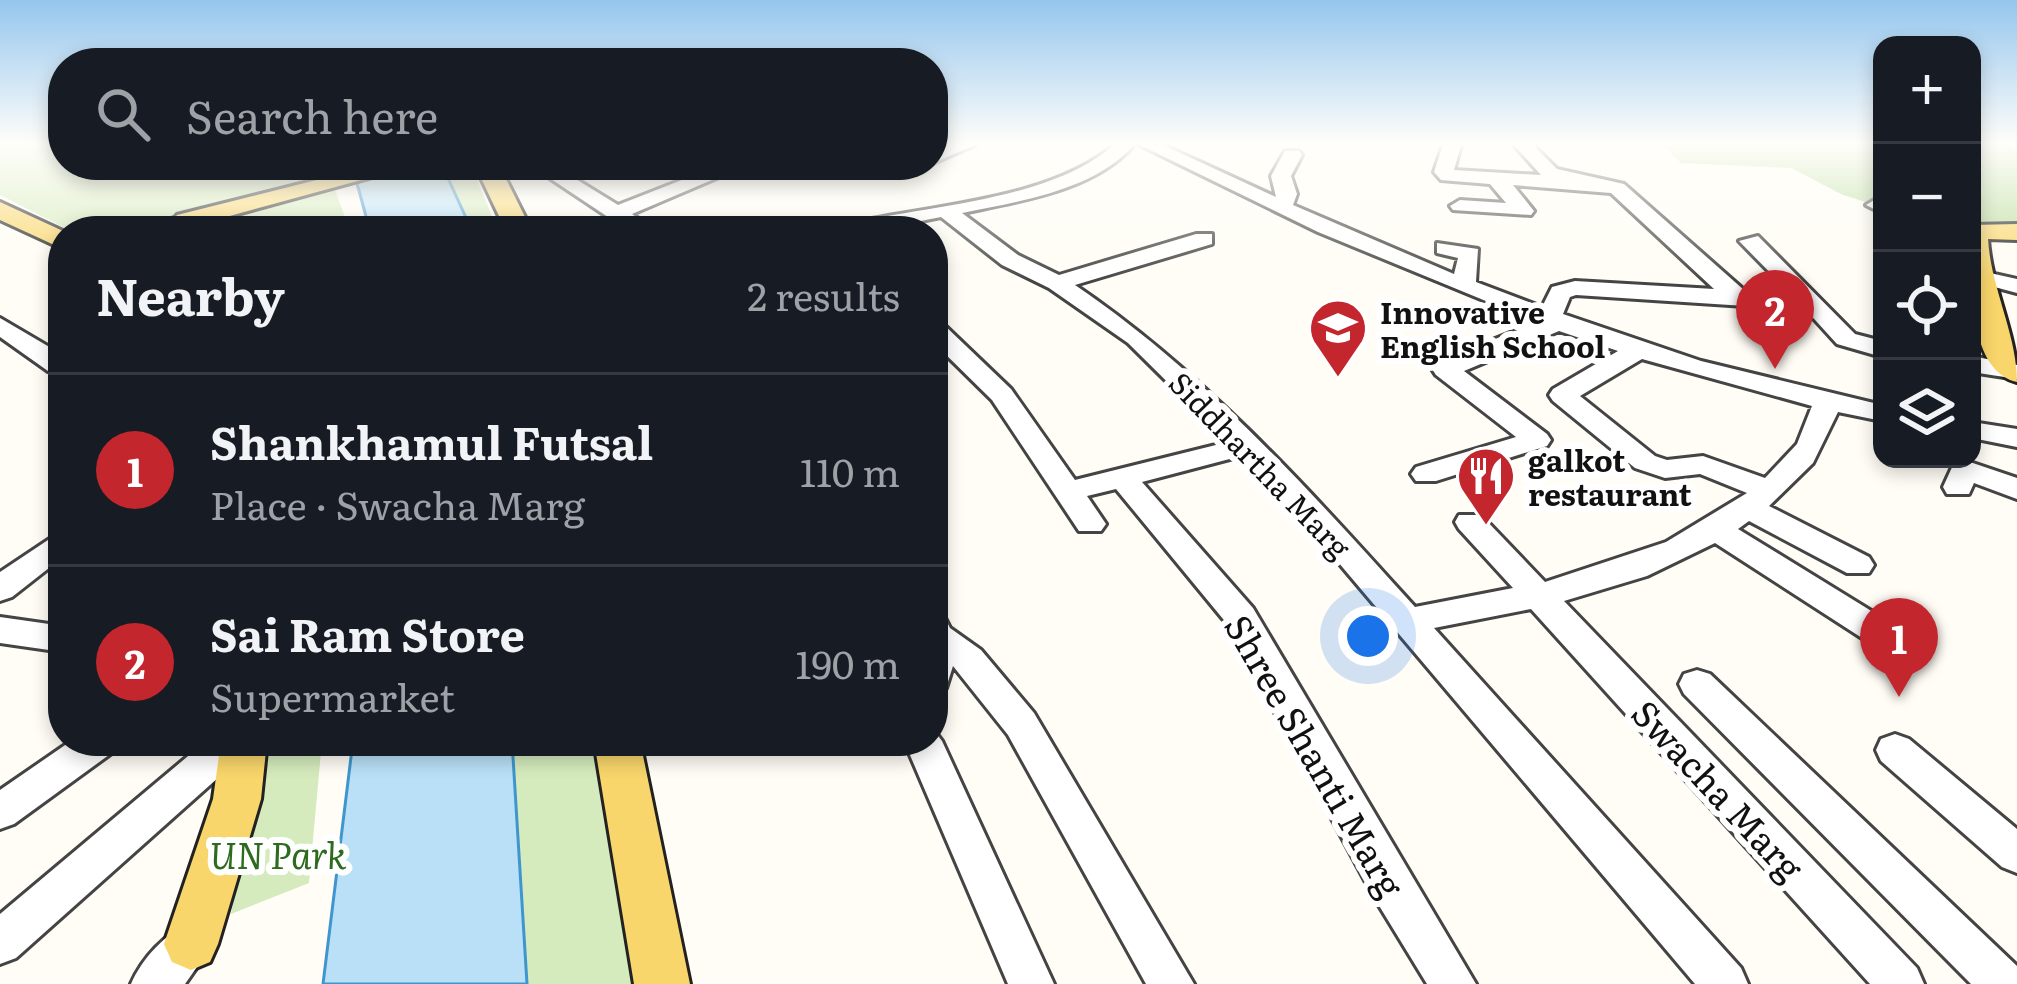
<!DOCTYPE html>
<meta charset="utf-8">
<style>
:root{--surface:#171b24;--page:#242831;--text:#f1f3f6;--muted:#9ea1a6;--line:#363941;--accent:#c4262e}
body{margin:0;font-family:Literata,serif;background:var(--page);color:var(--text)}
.controls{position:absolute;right:36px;top:36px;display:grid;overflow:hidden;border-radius:24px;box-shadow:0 6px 18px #0003}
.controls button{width:108px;height:108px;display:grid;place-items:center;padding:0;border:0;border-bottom:3px solid var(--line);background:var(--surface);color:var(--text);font:60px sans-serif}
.you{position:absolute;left:1368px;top:636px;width:42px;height:42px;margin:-30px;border:9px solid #fff;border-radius:50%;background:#1a73e8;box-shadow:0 0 0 18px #1a73e833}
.badge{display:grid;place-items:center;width:78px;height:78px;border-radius:50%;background:var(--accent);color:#fff;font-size:39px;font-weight:700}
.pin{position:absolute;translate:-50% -99px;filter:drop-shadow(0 3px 6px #0008)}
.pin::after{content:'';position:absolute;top:63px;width:42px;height:36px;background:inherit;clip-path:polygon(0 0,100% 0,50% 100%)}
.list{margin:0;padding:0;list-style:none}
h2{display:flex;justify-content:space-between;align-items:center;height:156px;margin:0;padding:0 48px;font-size:51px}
h2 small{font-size:39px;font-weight:400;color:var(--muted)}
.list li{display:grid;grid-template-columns:78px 1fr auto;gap:36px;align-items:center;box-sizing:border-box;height:192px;padding:0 48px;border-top:3px solid var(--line)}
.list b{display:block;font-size:45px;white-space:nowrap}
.list p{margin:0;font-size:39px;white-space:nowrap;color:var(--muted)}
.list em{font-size:39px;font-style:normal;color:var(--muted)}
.icon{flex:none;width:66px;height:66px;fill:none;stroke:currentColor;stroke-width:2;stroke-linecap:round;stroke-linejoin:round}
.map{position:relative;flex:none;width:2017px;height:984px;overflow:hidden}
.search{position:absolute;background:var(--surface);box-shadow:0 6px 18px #0003;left:48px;top:48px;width:900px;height:132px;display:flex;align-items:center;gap:30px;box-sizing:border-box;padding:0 42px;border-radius:48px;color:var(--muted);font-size:45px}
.panel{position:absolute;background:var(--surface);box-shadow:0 6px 18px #0003;left:48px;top:216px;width:900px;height:540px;border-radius:48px}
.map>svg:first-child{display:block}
.green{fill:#d5ebbd}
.forest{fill:#b9dc9c}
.water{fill:#b9e0f7;stroke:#3f96cf;stroke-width:3}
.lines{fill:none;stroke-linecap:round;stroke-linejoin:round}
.minor-casing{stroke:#444;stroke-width:6}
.major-casing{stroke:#222;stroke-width:6}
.minor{fill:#fff;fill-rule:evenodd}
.major{fill:#f9d66b;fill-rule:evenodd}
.labels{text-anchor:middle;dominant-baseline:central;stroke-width:12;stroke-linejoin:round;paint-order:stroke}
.poi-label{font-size:30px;font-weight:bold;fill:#111;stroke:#fff;text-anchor:start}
.street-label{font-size:30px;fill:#111;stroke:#fff}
.near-street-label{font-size:36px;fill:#111;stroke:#fff}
.near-park-label{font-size:36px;font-style:italic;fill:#2f6b1f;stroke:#fff}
</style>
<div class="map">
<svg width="2017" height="984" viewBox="0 0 2017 984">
<rect width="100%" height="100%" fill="#fffdf5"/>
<!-- green -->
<path class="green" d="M0,145H63V165H306L335,180L133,231H71L0,195Z
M442,165H471L498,231H472Z
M335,190L350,231H155Z
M262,741H322L309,883L231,914Z
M512,741H591L640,984H527Z"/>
<!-- forest -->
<path class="forest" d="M1663,145H1882V207L1843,195L1791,168L1681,163Z
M1972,145H2009L2017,150V228L1972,227Z"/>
<!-- water -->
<path class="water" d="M352,165H442L472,231H370Z
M353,741H512L527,984H323Z"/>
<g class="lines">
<!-- minor casing -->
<g class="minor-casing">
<path id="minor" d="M949,145H975L933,163V151Z
M1114,145H1134C1093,191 1020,201 962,213L1018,255L1059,275L1196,234H1212V244L1075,285C1205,373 1310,491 1415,607L1513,588L1459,529L1455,522L1459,515H1481L1545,582L1666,542L1747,493L1700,474L1665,478L1635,468L1553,401L1549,395L1553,389L1618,351L1559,331L1464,371L1547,434L1551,440L1547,446L1436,481H1416L1411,474L1416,467L1516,437L1436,375L1432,369L1436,363L1537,322L1318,232L1140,145H1163L1276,197L1271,176L1285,151H1299L1302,155L1291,176L1297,194L1293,205L1454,274L1458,258L1437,253V243L1478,249L1476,282L1542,307L1552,287L1575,281L1714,289L1611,193L1513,185L1534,211L1531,215L1453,210L1450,206L1460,200L1506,203L1490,184L1441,180L1434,172L1443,145H1461L1454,170L1541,175L1514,145H1533L1557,169L1624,184L1744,290L1791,294L1739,241L1758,236L1855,334L1882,341V357L1837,344L1806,310L1576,295L1570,297L1563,314L1701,361L1882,405V421L1838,412L1813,463L1769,506L1869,557L1874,565L1869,573H1847L1749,521L1738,529L1886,620L1891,629L1886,638H1862L1715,543L1647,576L1564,601L1917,968L1924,984H1870L1531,609L1434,628L1741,968L1748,984H1695L1322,543L1241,456L1142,482L1253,608L1476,984H1427L1375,899L1228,625L1116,489L1087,496L1106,524L1101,531H1079L992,400L933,342V321L942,323L1011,389L1075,480L1228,442L1128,343L1049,288L1002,265L941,217L870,231H831L842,225C924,206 1050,201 1114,145ZM1642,359L1812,406L1797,444L1765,478L1703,456L1667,460L1655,456L1580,396Z
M530,165H553L618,205L720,165H747L632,214L655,231H629Z
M1876,199L1882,200V213L1866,205Z
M186,214L197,220L193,224L169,231H133Z
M1972,269L2017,279V293L1972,281Z
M0,318L63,355V372L48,371L0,337Z
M1972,356L2017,365V379L1972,372Z
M1972,422L2017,429V447L1972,438Z
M1964,460L2017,478V499L1974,483L1969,494H1947L1943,487L1954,463Z
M63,530V557L12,597L0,601V572Z
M933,614L945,618L950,628L981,650L1034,713L1194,984H1146L1008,735L953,666L946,688L933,692Z
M0,617L63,626V652L0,643Z
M1697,670L1710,674L2017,966V984H1971L1684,694L1679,684L1684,674Z
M933,729L942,741L1054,984H1008L904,741H933Z
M1895,734L1909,739L2017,829V873L2002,867L1881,761L1876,750L1881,739Z
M71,741H119L113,752L14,824L0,829V790Z
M206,741H253L247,752L16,958L0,964V914Z
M191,923L207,929L213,944L185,984H131C142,959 165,933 191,923Z"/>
</g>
<!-- major casing -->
<g class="major-casing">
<path id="major" d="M376,165H416L186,228L173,220L177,215Z
M475,165H499L532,231H506Z
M0,202L63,231V249L0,220Z
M2017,224V240L1988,239C1991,289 2017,334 2017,382C1963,369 1972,267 1972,225Z
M221,741H267L261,799L218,944L210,962L191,970L172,962L164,944L213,799Z
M594,741H640L690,984H634Z"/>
</g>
<!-- minor -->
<use href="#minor" class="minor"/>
<!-- major -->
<use href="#major" class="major"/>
</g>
<!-- sky -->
<linearGradient id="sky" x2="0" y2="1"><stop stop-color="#95c6ee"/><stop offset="0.51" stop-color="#fffefa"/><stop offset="1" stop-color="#fffefa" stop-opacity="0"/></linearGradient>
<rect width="2017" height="282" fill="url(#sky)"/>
<!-- icons -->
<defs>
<g id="school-pin" transform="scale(3)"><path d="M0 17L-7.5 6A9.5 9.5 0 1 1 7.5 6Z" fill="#c4262e" stroke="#fff"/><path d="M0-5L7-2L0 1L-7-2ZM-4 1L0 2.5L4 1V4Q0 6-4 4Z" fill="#fff"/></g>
<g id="restaurant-pin" transform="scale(3)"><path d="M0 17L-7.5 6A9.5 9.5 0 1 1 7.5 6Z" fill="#c4262e" stroke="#fff"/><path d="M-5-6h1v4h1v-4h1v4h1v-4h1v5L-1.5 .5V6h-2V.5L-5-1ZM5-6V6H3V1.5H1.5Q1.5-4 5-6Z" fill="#fff"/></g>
</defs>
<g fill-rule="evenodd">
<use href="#school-pin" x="1338" y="328"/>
<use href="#restaurant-pin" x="1486" y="476"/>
</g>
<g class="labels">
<!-- poi labels -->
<g class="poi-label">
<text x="1380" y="311">Innovative<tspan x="1380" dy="34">English School</tspan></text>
<text x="1528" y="459">galkot<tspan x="1528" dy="34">restaurant</tspan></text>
</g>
<!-- street labels -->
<g class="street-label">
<text transform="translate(1261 464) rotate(46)">Siddhartha Marg</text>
</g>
<!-- near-street labels -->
<g class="near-street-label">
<text transform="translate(1316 755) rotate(60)">Shree Shanti Marg</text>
<text transform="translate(1719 789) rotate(47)">Swacha Marg</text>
</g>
<!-- near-park labels -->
<g class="near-park-label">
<text x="278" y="853">UN Park</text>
</g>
</g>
</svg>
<div class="controls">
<button>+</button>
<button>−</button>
<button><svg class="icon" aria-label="locate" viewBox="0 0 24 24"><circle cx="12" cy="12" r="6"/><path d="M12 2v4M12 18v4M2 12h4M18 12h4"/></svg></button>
<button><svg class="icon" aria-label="layers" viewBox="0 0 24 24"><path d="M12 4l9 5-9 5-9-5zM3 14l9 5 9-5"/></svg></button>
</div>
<div class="you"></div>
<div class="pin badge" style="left:1899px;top:697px">1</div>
<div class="pin badge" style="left:1775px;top:369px">2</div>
<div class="search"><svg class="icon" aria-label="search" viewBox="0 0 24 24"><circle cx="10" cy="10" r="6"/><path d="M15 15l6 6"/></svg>Search here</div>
<section class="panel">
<h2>Nearby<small>2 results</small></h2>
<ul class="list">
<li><span class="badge">1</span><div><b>Shankhamul Futsal</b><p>Place · Swacha Marg</p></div><em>110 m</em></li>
<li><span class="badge">2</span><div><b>Sai Ram Store</b><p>Supermarket</p></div><em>190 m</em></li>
</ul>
</section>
</div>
